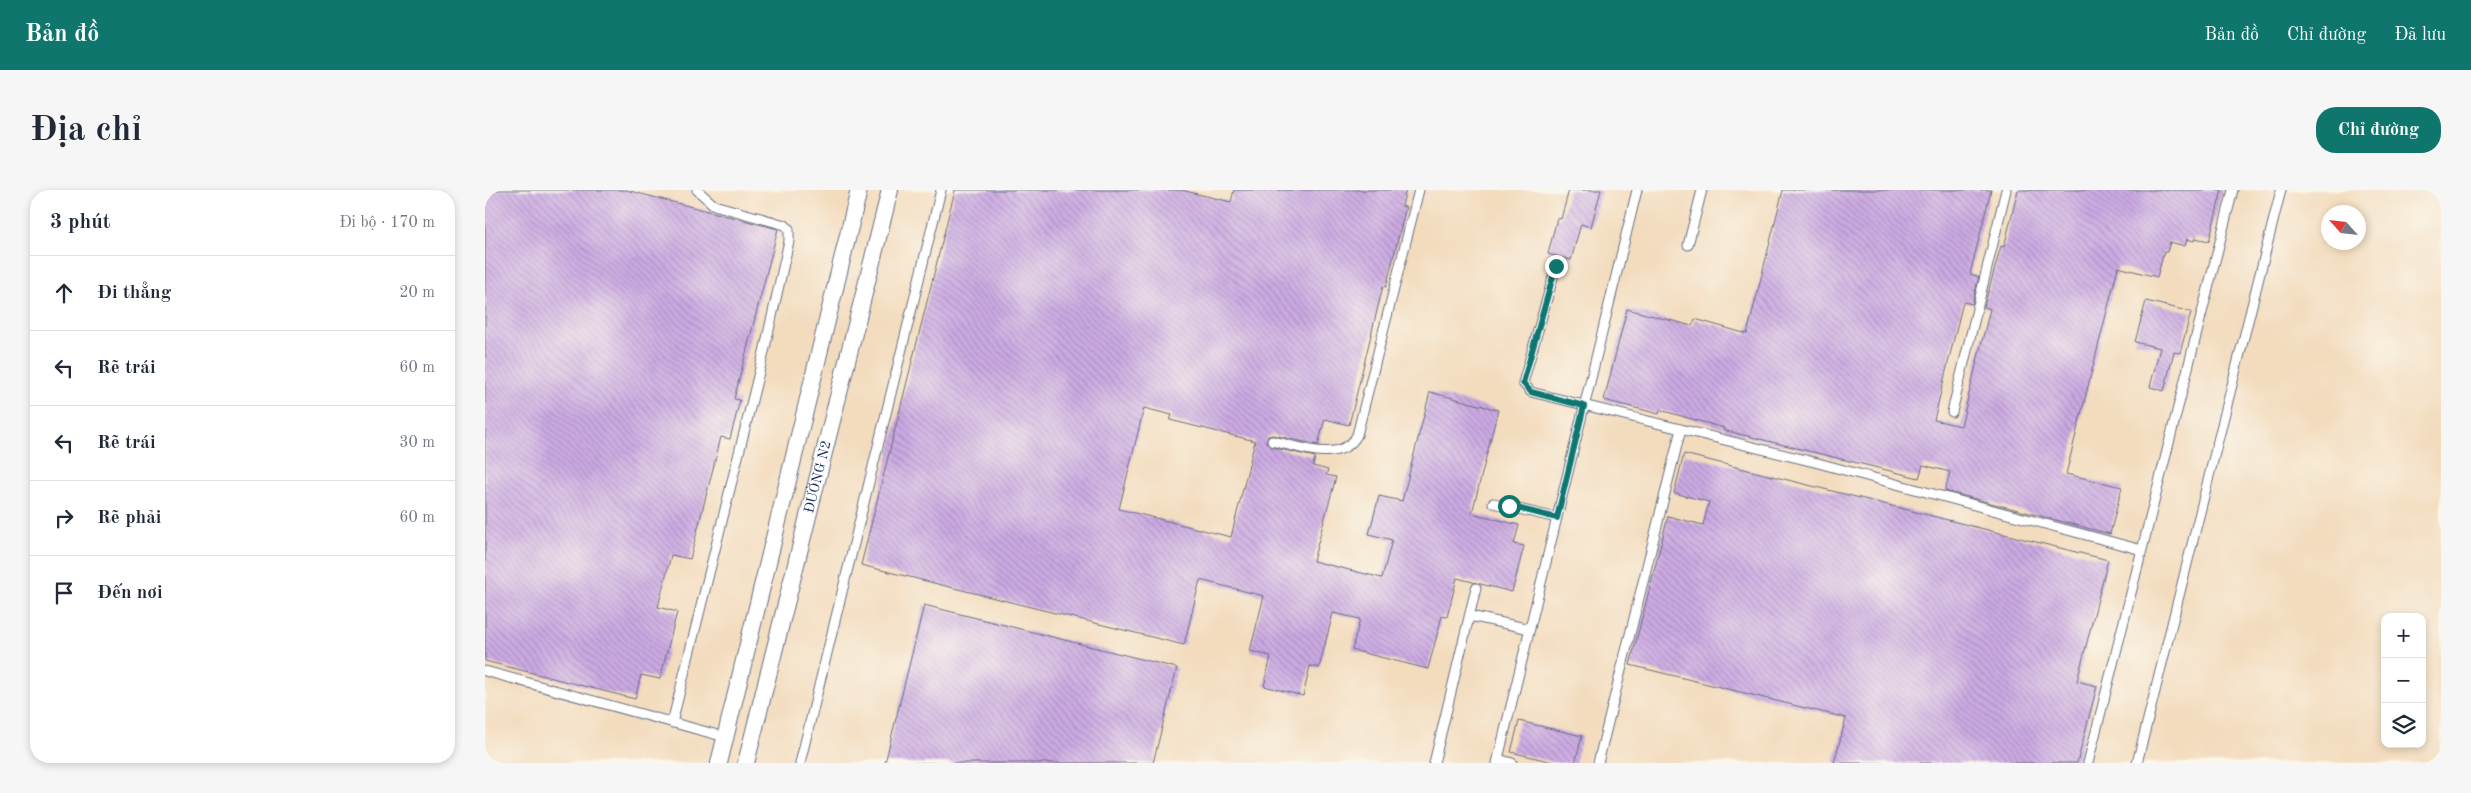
<!DOCTYPE html>
<html lang="vi">
<meta charset="utf-8">
<style>
:root{--surface:#fff;--page:#f6f6f7;--text:#1f2937;--muted:#747a83;--line:#e0e1e3;--accent:#0f766e}
body{margin:0;font-family:"Old Standard TT",serif;background:var(--page);color:var(--text)}
.controls{position:absolute;right:15px;bottom:15px;display:grid;overflow:hidden;border-radius:10px;box-shadow:0 2px 8px #0003}
.controls button{width:45px;height:45px;display:grid;place-items:center;padding:0;border:0;border-bottom:1px solid var(--line);background:var(--surface);color:var(--text);font:25px sans-serif}
.compass{position:absolute;left:1836px;top:15px;width:45px;height:45px;border-radius:50%;background:var(--surface);box-shadow:0 2px 8px #0003;rotate:297deg}
.stop{position:absolute;width:15px;height:15px;margin:-11px;border:4px solid #0f766e;border-radius:50%;background:#fff}
.stop.end{background:#0f766e;border-color:#fff;box-shadow:0 1px 5px #0008}
.list{margin:0;padding:0;list-style:none}
h2{display:flex;justify-content:space-between;align-items:center;height:65px;margin:0;padding:0 20px;font-size:21px}
h2 small{font-size:16px;font-weight:400;color:var(--muted)}
.list li{display:grid;grid-template-columns:32px 1fr auto;gap:15px;align-items:center;box-sizing:border-box;height:75px;padding:0 20px;border-top:1px solid var(--line)}
.list b{display:block;font-size:19px;white-space:nowrap}
.list em{font-size:16px;font-style:normal;color:var(--muted)}
.icon{flex:none;width:28px;height:28px;fill:none;stroke:currentColor;stroke-width:2;stroke-linecap:round;stroke-linejoin:round}
.map{position:relative;flex:none;width:1956px;height:573px;overflow:hidden;border-radius:20px}
header{display:flex;align-items:center;gap:30px;box-sizing:border-box;height:70px;padding:0 25px;background:var(--accent);color:#fff}
header strong{font-size:24px}
nav{display:flex;gap:28px;margin-inline-start:auto;font-size:18px}
.intro{display:flex;align-items:center;justify-content:space-between;box-sizing:border-box;height:120px;padding:0 30px}
h1{margin:0;font-size:35px}
.button{padding:12px 22px;border-radius:20px;background:var(--accent);color:#fff;font-size:18px;font-weight:700}
main{display:flex;gap:30px;padding:0 30px}
aside{flex:1;background:var(--surface);border-radius:20px;box-shadow:0 2px 8px #0003}
.map>svg:first-child{display:block}
.building{fill:url(#building-back-hatch);fill-rule:evenodd}
.lines{fill:none;stroke-linecap:round;stroke-linejoin:round}
.service-casing{stroke:#676c80;stroke-width:11}
.minor-casing{stroke:#676c80;stroke-width:18}
.service{stroke:#fff;stroke-width:9}
.minor{stroke:#fff;stroke-width:16}
.route{stroke:#0f766e;stroke-width:6}
.labels{text-anchor:middle;dominant-baseline:central;stroke-width:4.5;stroke-linejoin:round;paint-order:stroke}
.street-label{font-size:14px;fill:#1b2f5e;stroke:#fbf7ec}
</style>
<header>
<strong>Bản đồ</strong>
<nav><a>Bản đồ</a><a>Chỉ đường</a><a>Đã lưu</a></nav>
</header>
<div class="intro"><h1>Địa chỉ</h1><a class="button">Chỉ đường</a></div>
<main>
<aside>
<h2>3 phút<small>Đi bộ · 170 m</small></h2>
<ul class="list">
<li><svg class="icon" aria-label="ahead" viewBox="0 0 24 24"><path d="M12 20V5M6 11l6-6 6 6"/></svg><div><b>Đi thẳng</b></div><em>20 m</em></li>
<li><svg class="icon" aria-label="left" viewBox="0 0 24 24"><path d="M17 20v-9H6M10 6l-5 5 5 5"/></svg><div><b>Rẽ trái</b></div><em>60 m</em></li>
<li><svg class="icon" aria-label="left" viewBox="0 0 24 24"><path d="M17 20v-9H6M10 6l-5 5 5 5"/></svg><div><b>Rẽ trái</b></div><em>30 m</em></li>
<li><svg class="icon" aria-label="right" viewBox="0 0 24 24"><path d="M7 20v-9h11M14 6l5 5-5 5"/></svg><div><b>Rẽ phải</b></div><em>60 m</em></li>
<li><svg class="icon" aria-label="arrive" viewBox="0 0 24 24"><path d="M6 21V4h12l-3 4 3 4H6"/></svg><div><b>Đến nơi</b></div></li>
</ul>
</aside>
<div class="map">
<svg width="1956" height="573" viewBox="0 0 1956 573">
<defs>
<pattern id="building-back-hatch" width="6" height="6" patternUnits="userSpaceOnUse" patternTransform="scale(1.25)"><rect width="6" height="6" fill="#ccaae3"/><path d="M-1 5l2 2M0 0l6 6M5-1l2 2" fill="none" stroke="#a58bbb"/></pattern>
</defs>
<rect width="100%" height="100%" fill="#fbf7ec"/>
<filter id="ink" filterUnits="userSpaceOnUse"><feTurbulence type="fractalNoise" baseFrequency=".02" numOctaves="2"/><feDisplacementMap in="SourceGraphic" scale="10" xChannelSelector="R" yChannelSelector="G"/><feConvolveMatrix kernelMatrix="1 2 1 2 8 2 1 2 1" color-interpolation-filters="sRGB"/></filter>
<filter id="wash" filterUnits="userSpaceOnUse"><feTurbulence type="fractalNoise" baseFrequency=".0096" numOctaves="4" result="noise"/><feDisplacementMap in="SourceGraphic" scale="20" xChannelSelector="R" yChannelSelector="G"/><feGaussianBlur stdDeviation="1.12" result="paint"/><feColorMatrix in="noise" values="0 0 0 0 0 0 0 0 0 0 0 0 0 0 0 0 0 1.4 0 .05"/><feComposite in="paint" operator="in"/></filter>
<g filter="url(#wash)">
<rect width="100%" height="100%" fill="#f3dcbe"/>
<g id="blocks">
<!-- building -->
<path class="building" d="M0,0H141L293,39L249,209L255,210L245,249L236,247L205,369L186,365L173,417L192,422L175,489L156,485L150,509L0,471Z
M470,0H696L746,12L749,0H921L917,16L921,17L901,97L898,96L864,235L840,229L833,255L788,245L783,246L781,252L786,257L830,267L828,276L843,280L841,285L851,287L828,371L897,388L907,350L884,344L894,306L917,311L945,202L1013,220L987,323L1034,335L1029,354L1039,356L1027,402L972,388L962,427L957,426L943,479L867,460L875,429L848,423L834,478L825,476L818,506L779,496L786,466L765,461L779,406L715,390L699,455L376,375ZM659,218L687,225L685,230L770,251L746,347L634,319Z
M1084,0H1116L1106,37L1096,34L1086,70L1063,64L1072,28L1076,29Z
M1298,0H1506L1485,84L1494,87L1487,114L1478,112L1449,230L1476,236L1505,119L1499,117L1516,56L1519,57L1533,0H1737L1724,51L1710,48L1709,51L1702,49L1700,56L1685,52L1682,62H1679L1672,87L1633,77L1581,284L1637,297L1625,344L1460,301L1465,282L1438,275L1434,288L1238,240L1239,238L1175,220L1174,224L1119,210L1142,119L1207,136L1210,129L1262,144Z
M1661,111L1706,122L1695,163L1689,162L1679,201L1665,197L1675,158L1650,152Z
M1199,264L1623,370L1592,491L1612,496L1592,573H1349L1361,528L1145,475L1183,326L1218,335L1224,312L1189,303Z
M439,415L692,478L668,573H400Z
M1034,531L1097,546L1090,573H1072L1026,562Z"/>
</g>
</g>
<g filter="url(#ink)">
<use href="#blocks" fill-opacity="0" stroke="#676c80" stroke-width="1"/>
<g class="lines">
<!-- service casing -->
<g class="service-casing">
<path id="service" d="M1203,55L1217,0
M1071,77L1038,193L1046,202L1333,273L1657,360
M1467,222L1521,0
M787,251C813,256 856,275 872,245L934,0
M1008,313L1072,328
M985,426L1045,439
M0,481L240,547
M187,533L279,162L304,51V39L300,35L229,15L212,0
M1013,569L1027,573
M315,573L456,0
M949,573L991,398
M1012,573L1152,0
M1113,573L1196,239
M1603,573L1748,0
M1652,573L1796,0"/>
</g>
<!-- minor casing -->
<g class="minor-casing">
<g id="minor">
<path d="M234,573L374,0"/>
<path id="s1" d="M261,573L405,0"/>
</g>
</g>
<!-- service -->
<use href="#service" class="service"/>
<!-- minor -->
<use href="#minor" class="minor"/>
</g>
</g>
<g class="lines" filter="url(#ink)">
<!-- route -->
<path class="route" d="M1024,316L1072,328L1099,216L1046,202L1038,193L1071,76"/>
</g>
<g class="labels">
<!-- street labels -->
<g class="street-label">
<text stroke="none"><textPath href="#s1" startOffset="295">ĐƯỜNG N2</textPath></text>
</g>
</g>
</svg>
<div class="controls">
<button>+</button>
<button>−</button>
<button><svg class="icon" aria-label="layers" viewBox="0 0 24 24"><path d="M12 4l9 5-9 5-9-5zM3 14l9 5 9-5"/></svg></button>
</div>
<svg class="compass" viewBox="-18 -18 36 36"><path d="M0-13l5 13h-10z" fill="#e53935"/><path d="M0 13l5-13h-10z" fill="#747a83"/></svg>
<div class="stop" style="left:1024px;top:316px"></div>
<div class="stop end" style="left:1071px;top:76px"></div>
</div>
</main>
